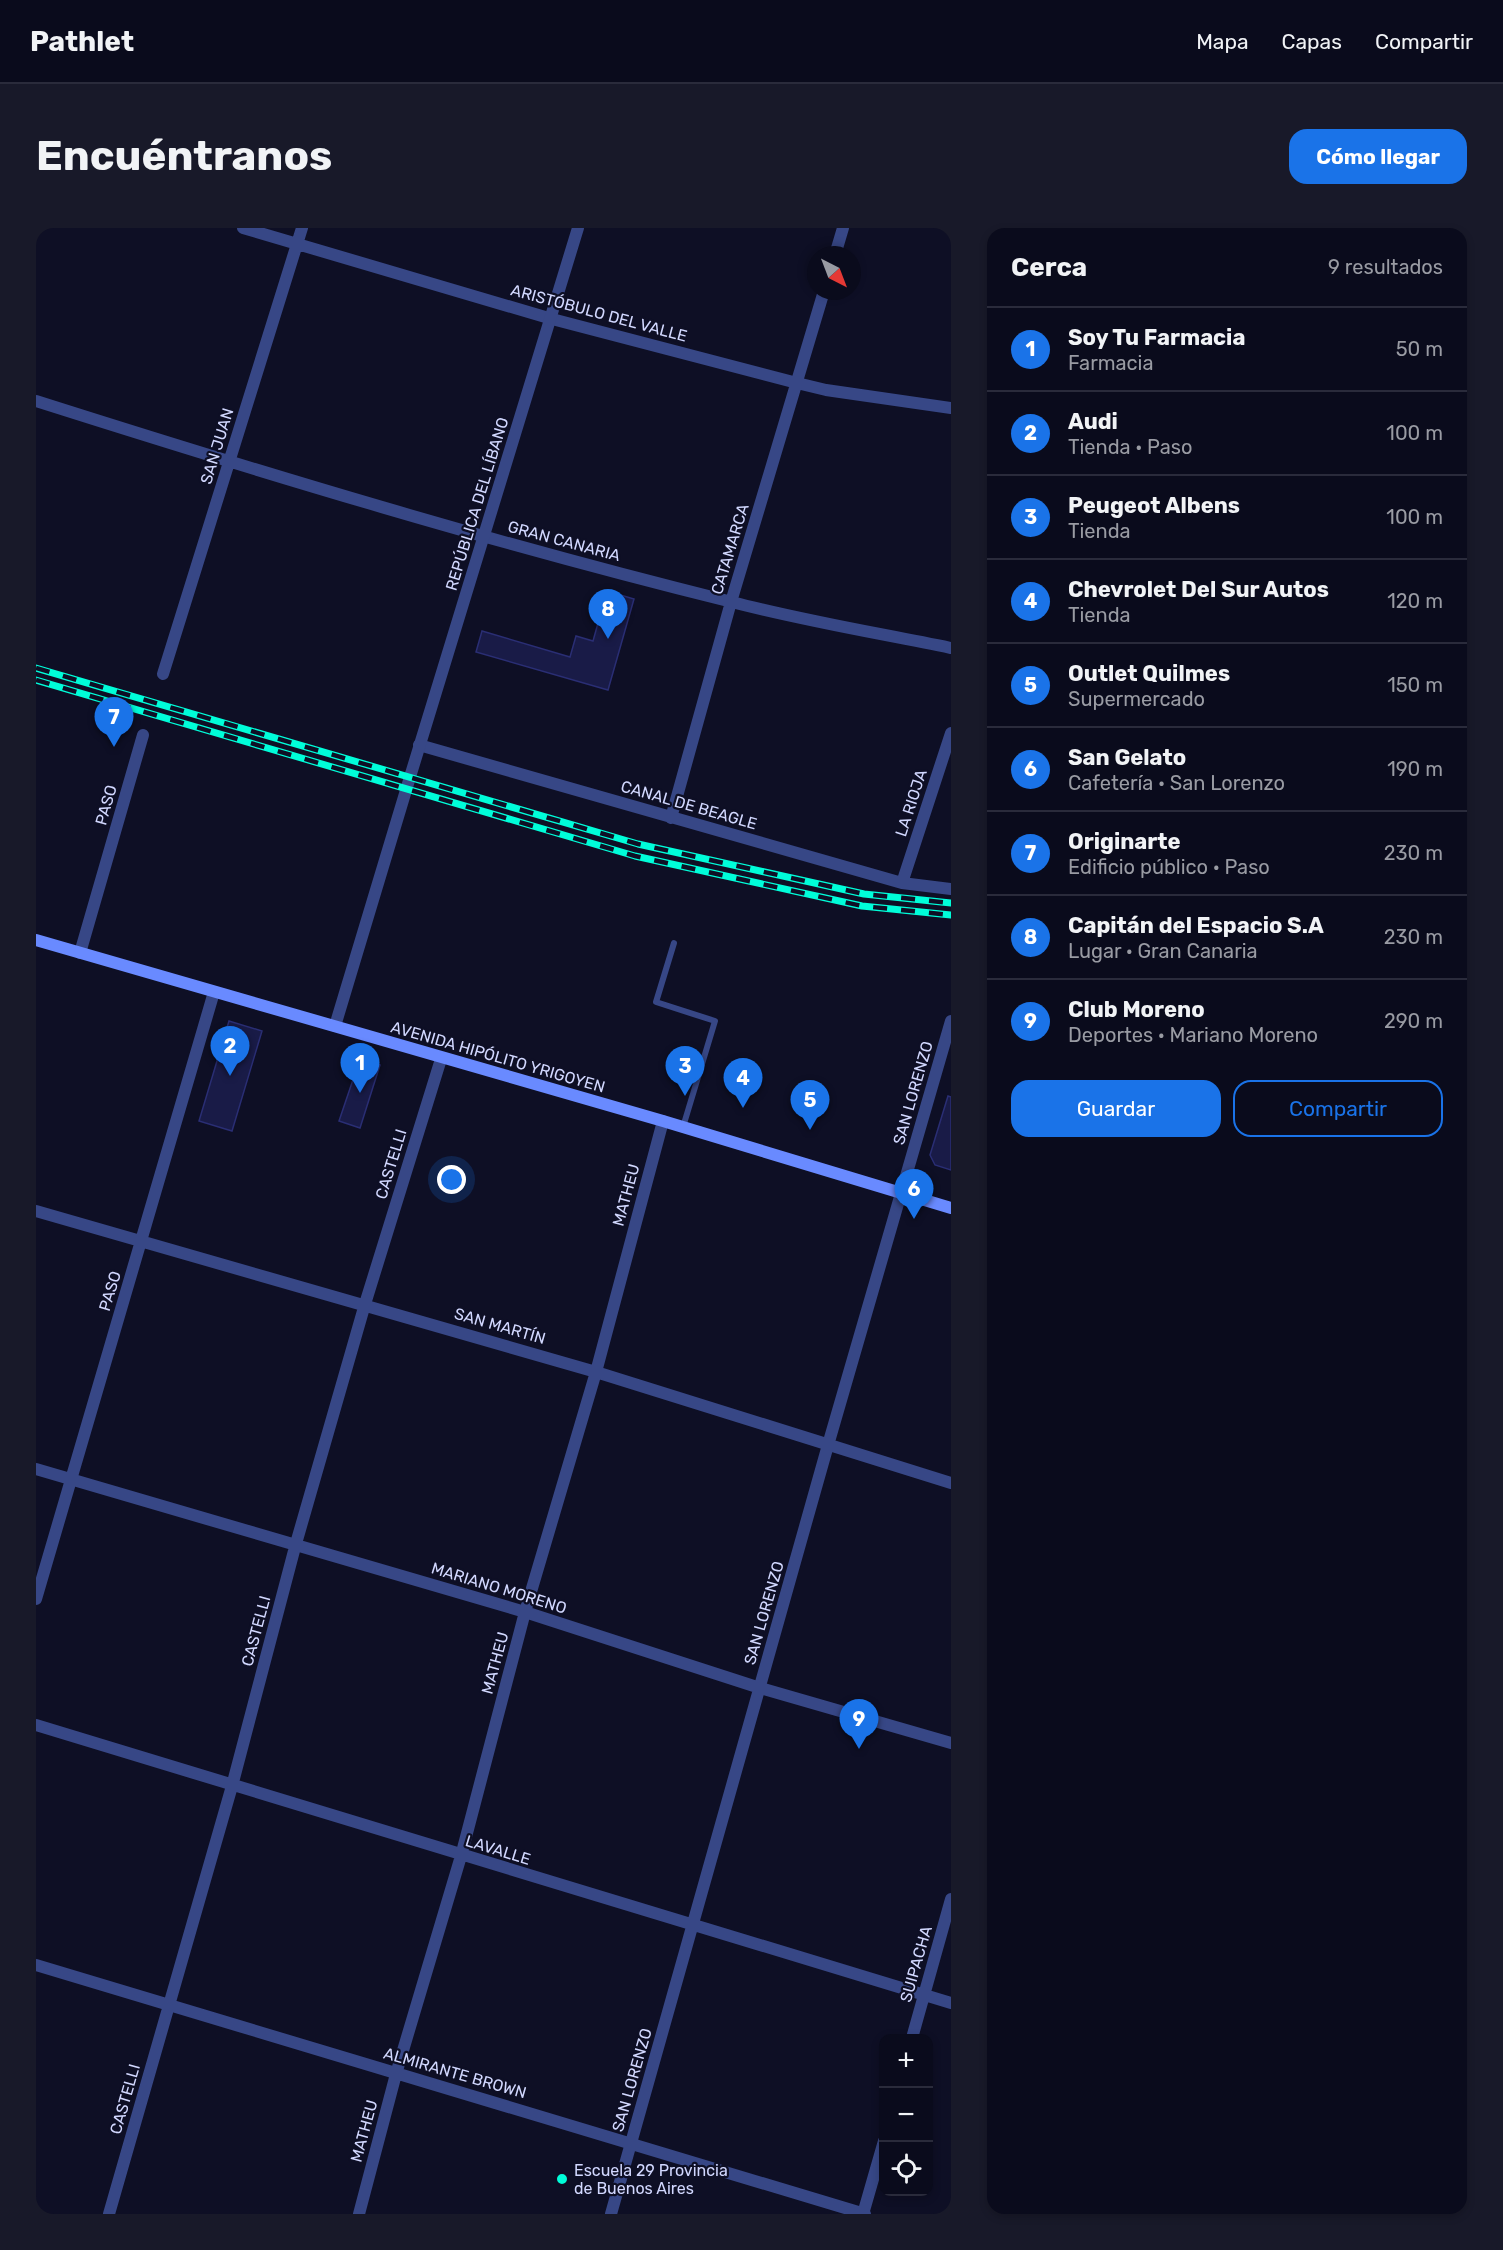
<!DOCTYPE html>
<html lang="es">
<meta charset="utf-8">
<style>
:root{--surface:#0a0b1c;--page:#181929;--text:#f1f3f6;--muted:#999ba3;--line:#2a2b3b;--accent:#1a73e8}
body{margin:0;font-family:Rubik,sans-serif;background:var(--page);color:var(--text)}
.controls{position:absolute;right:18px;bottom:18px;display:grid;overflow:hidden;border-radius:12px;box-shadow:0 3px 9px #0003}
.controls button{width:54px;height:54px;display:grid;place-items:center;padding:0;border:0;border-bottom:2px solid var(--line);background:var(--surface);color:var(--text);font:30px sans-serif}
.compass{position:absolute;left:771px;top:18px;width:54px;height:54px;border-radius:50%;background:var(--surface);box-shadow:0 3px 9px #0003;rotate:138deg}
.you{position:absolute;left:416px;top:952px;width:21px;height:21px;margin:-15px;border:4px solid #fff;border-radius:50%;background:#1a73e8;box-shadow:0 0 0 9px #1a73e833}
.badge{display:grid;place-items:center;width:39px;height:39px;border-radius:50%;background:var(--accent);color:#fff;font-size:20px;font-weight:700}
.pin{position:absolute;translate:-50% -50px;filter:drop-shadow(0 2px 3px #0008)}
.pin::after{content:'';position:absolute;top:32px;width:21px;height:18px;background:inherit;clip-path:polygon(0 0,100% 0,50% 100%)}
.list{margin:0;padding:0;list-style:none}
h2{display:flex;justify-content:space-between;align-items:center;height:78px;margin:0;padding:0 24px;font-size:26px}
h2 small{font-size:20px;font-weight:400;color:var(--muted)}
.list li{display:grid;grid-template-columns:39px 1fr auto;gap:18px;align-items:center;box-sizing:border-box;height:84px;padding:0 24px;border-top:2px solid var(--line)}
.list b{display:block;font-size:22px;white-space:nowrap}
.list p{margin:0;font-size:20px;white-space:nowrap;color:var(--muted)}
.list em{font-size:20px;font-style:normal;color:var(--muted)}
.actions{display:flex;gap:12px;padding:18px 24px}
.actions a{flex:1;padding:14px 0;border:2px solid var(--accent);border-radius:18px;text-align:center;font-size:21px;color:var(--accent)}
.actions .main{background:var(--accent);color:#fff}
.icon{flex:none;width:33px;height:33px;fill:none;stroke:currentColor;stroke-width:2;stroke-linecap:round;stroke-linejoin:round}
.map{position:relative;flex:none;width:915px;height:1986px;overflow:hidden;border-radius:18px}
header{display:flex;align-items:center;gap:36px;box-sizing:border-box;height:84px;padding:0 30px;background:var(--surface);border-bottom:2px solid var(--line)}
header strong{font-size:28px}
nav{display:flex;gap:33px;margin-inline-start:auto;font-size:21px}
.intro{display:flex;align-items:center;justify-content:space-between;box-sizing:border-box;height:144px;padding:0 36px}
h1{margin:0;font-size:42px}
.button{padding:15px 27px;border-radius:18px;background:var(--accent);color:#fff;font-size:21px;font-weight:700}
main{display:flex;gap:36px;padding:0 36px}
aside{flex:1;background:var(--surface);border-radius:18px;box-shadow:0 3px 9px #0003}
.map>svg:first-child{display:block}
.building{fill:#191b47;stroke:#2a2e74;stroke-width:1.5}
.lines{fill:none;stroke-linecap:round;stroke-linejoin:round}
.service{stroke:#374786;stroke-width:6}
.minor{stroke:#374786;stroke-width:12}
.tertiary{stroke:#374786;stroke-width:12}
.secondary{stroke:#698aff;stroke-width:12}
.rail-casing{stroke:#00fdd9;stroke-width:7}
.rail{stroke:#0e0f25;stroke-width:4.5;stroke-dasharray:14;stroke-linecap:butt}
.poi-dot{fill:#00fdd9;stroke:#0e0f25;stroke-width:2}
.labels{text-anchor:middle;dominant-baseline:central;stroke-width:4.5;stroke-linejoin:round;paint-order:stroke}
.street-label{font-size:16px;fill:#d2d8ff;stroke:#0e0f25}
.poi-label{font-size:16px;fill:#d2d8ff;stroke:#0e0f25;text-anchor:start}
</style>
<header>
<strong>Pathlet</strong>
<nav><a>Mapa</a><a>Capas</a><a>Compartir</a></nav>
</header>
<div class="intro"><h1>Encuéntranos</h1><a class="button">Cómo llegar</a></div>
<main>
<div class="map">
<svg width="915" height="1986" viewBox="0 0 915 1986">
<rect width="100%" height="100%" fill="#0e0f25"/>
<!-- building -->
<path class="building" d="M571,363L598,371L572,462L440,424L446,403L534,429L540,408L557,413Z
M193,793L226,803L196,903L163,893Z
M324,831L344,837L324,900L303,893Z
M912,868L915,869V942L899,937L894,927Z"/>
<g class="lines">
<!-- service -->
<path class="service" d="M638,715L620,774L679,793L647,899"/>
<!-- minor -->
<path class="minor" d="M207,0L516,91L761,155L790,162L915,180
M799,27L807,0
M0,173C230,246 461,316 696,374C768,393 842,405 915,420
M127,446L266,0
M383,517L866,655L915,661
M635,590L695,374L788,63
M866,655L915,505
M44,725L107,507
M299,798L374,549
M0,983L560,1144L915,1255
M0,1241L489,1384L724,1460L915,1515
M0,1371L178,764
M0,1497L915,1775
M0,1737L829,1986
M876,1810L915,1671
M73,1986L196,1558L259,1319L329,1076L405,831
M323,1986L360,1846L425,1628L489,1384L560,1144L627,893
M575,1986L792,1217L915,793
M827,1986L848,1913"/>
<!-- tertiary -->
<path class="tertiary" d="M374,549L542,0"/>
<!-- secondary -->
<path class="secondary" d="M0,712L627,893L915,980"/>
<!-- rail casing -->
<g class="rail-casing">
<path id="rail" d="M0,440L602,616L828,666L915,675
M0,452L599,628L826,678L915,687"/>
</g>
<!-- rail -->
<use href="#rail" class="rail"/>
</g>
<!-- markers -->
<circle class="poi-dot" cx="526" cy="1951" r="6"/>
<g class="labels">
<!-- street labels -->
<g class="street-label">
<text transform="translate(563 85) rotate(15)">ARISTÓBULO DEL VALLE</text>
<text transform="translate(181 218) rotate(-73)">SAN JUAN</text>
<text transform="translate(441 276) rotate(-73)">REPÚBLICA DEL LÍBANO</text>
<text transform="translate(528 313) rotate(15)">GRAN CANARIA</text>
<text transform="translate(694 321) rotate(-73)">CATAMARCA</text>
<text transform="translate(875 575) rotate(-72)">LA RIOJA</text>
<text transform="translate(70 577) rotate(-74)">PASO</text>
<text transform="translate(653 577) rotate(16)">CANAL DE BEAGLE</text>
<text transform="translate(462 829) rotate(16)">AVENIDA HIPÓLITO YRIGOYEN</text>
<text transform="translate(877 865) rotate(-74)">SAN LORENZO</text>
<text transform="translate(355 936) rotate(-73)">CASTELLI</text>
<text transform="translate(590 967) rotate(-75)">MATHEU</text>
<text transform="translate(74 1063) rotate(-73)">PASO</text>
<text transform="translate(464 1098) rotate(16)">SAN MARTÍN</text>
<text transform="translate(463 1360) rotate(17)">MARIANO MORENO</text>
<text transform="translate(728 1385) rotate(-74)">SAN LORENZO</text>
<text transform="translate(220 1403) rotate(-75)">CASTELLI</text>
<text transform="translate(459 1435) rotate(-75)">MATHEU</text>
<text transform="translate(462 1622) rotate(17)">LAVALLE</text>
<text transform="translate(880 1736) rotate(-74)">SUIPACHA</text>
<text transform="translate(419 1845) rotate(16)">ALMIRANTE BROWN</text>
<text transform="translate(596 1852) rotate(-74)">SAN LORENZO</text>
<text transform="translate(89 1871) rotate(-74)">CASTELLI</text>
<text transform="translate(328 1903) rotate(-75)">MATHEU</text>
</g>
<!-- poi labels -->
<g class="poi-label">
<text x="538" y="1942">Escuela 29 Provincia<tspan x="538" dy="18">de Buenos Aires</tspan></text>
</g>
</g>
</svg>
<div class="controls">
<button>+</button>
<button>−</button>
<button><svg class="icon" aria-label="locate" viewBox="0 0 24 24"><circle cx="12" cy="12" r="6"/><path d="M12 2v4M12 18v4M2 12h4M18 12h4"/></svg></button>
</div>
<svg class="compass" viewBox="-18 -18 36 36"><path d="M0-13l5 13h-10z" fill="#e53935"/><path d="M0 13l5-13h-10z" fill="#999ba3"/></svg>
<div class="you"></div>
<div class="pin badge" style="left:324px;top:865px">1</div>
<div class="pin badge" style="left:194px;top:848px">2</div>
<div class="pin badge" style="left:649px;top:868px">3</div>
<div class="pin badge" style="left:707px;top:880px">4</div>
<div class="pin badge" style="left:774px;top:902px">5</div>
<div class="pin badge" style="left:878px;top:991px">6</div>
<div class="pin badge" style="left:78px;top:519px">7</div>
<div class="pin badge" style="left:572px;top:411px">8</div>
<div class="pin badge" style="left:823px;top:1521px">9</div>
</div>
<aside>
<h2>Cerca<small>9 resultados</small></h2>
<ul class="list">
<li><span class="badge">1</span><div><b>Soy Tu Farmacia</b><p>Farmacia</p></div><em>50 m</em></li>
<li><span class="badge">2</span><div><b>Audi</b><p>Tienda · Paso</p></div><em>100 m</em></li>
<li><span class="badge">3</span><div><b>Peugeot Albens</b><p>Tienda</p></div><em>100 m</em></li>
<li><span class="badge">4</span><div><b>Chevrolet Del Sur Autos</b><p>Tienda</p></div><em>120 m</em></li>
<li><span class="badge">5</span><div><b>Outlet Quilmes</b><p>Supermercado</p></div><em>150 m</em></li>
<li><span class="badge">6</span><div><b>San Gelato</b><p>Cafetería · San Lorenzo</p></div><em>190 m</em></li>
<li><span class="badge">7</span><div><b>Originarte</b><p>Edificio público · Paso</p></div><em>230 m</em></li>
<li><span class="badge">8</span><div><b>Capitán del Espacio S.A</b><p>Lugar · Gran Canaria</p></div><em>230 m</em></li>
<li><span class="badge">9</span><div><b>Club Moreno</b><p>Deportes · Mariano Moreno</p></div><em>290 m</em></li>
</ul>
<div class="actions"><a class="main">Guardar</a><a>Compartir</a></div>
</aside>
</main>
